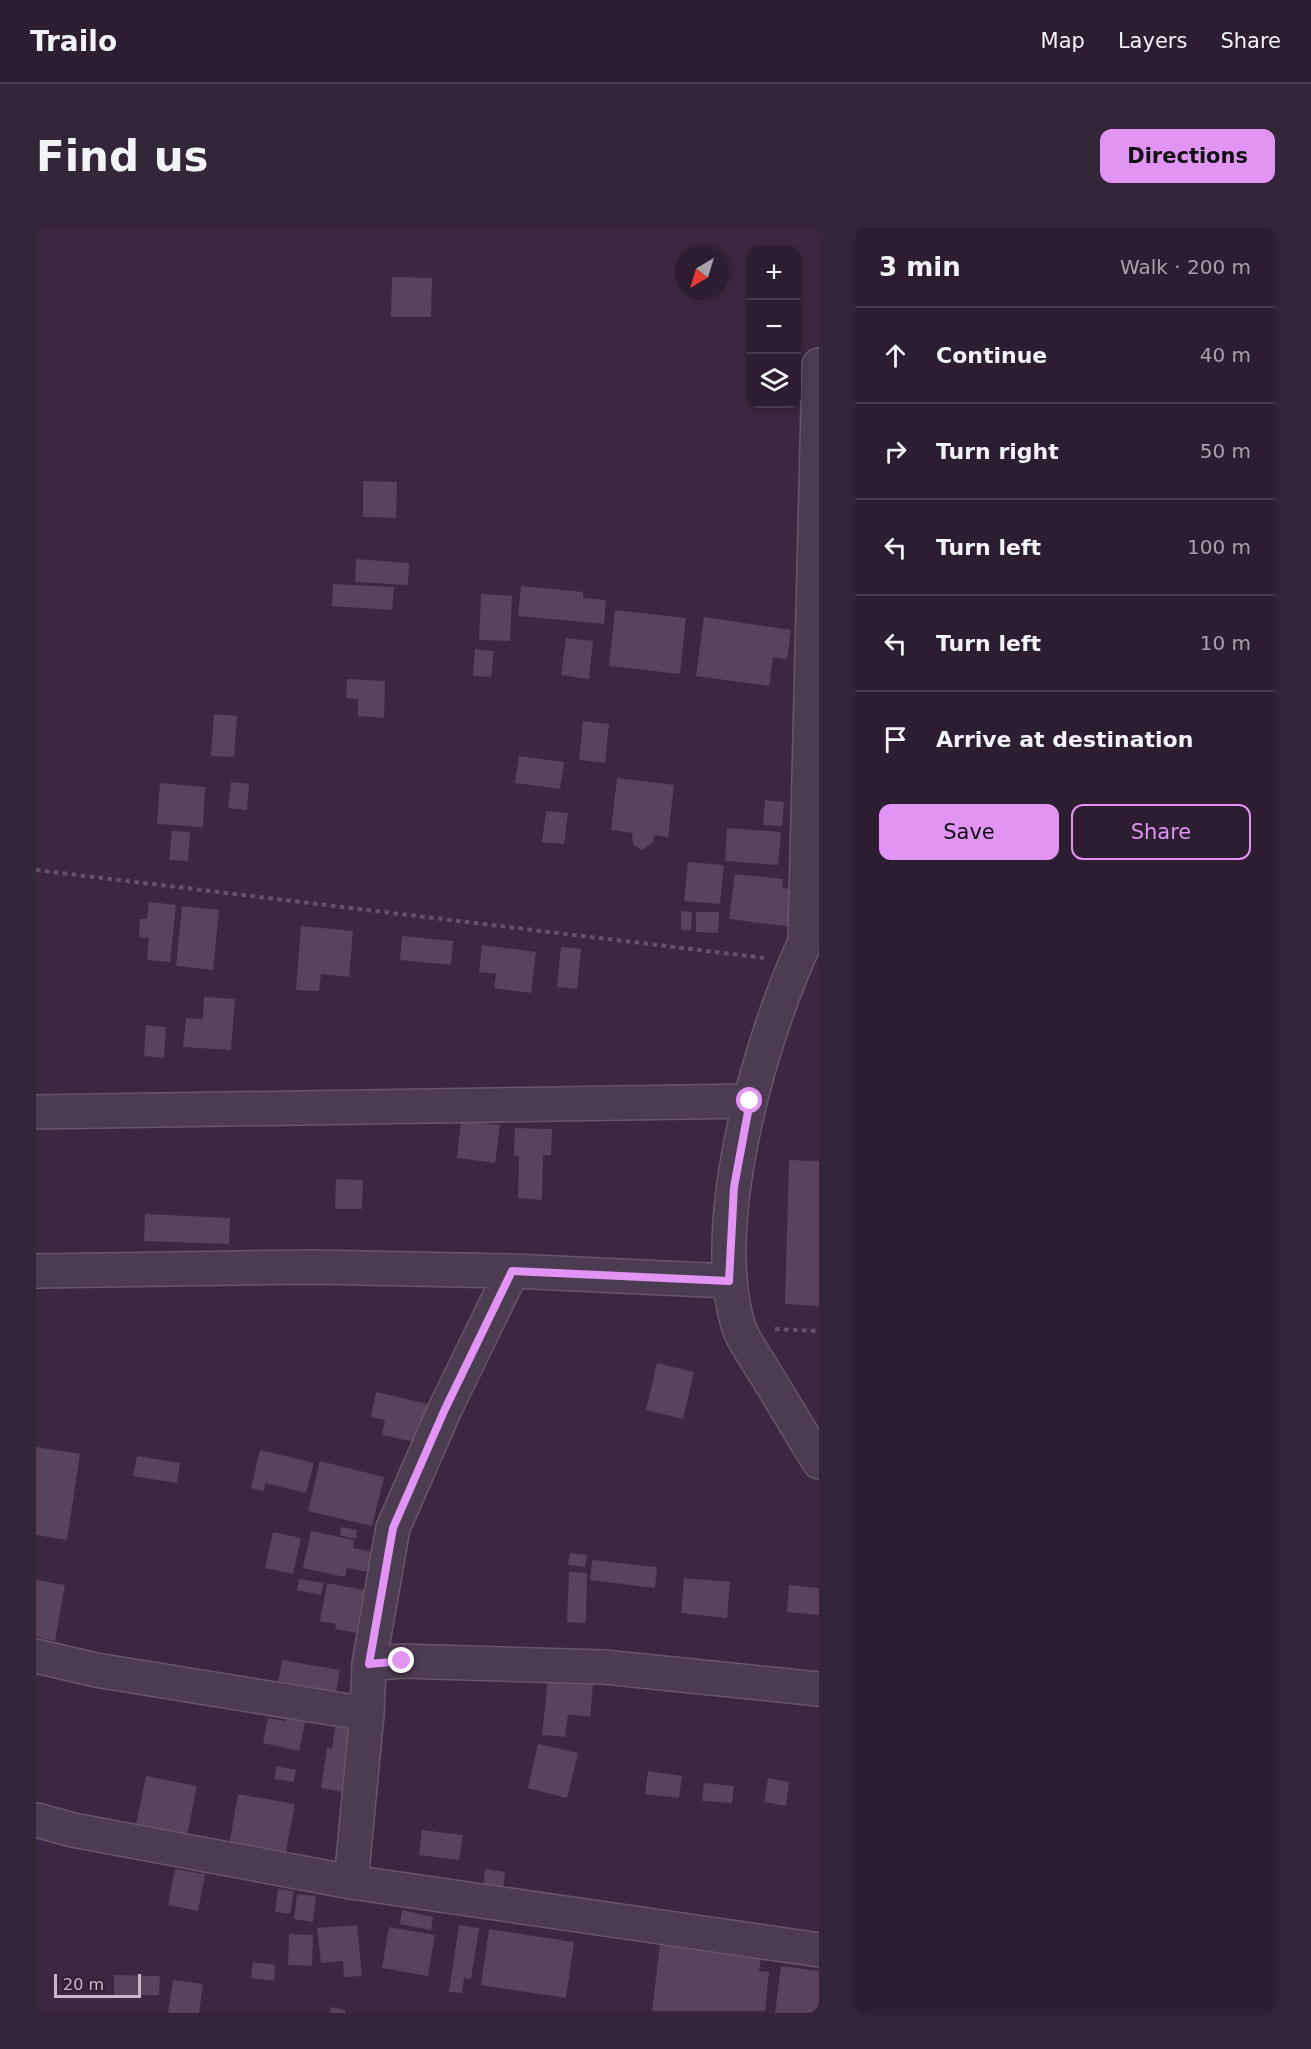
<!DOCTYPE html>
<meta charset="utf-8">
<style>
:root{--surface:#2c1d31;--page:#342639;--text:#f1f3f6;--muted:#a6a2ab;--line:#483b4d;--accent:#e294f4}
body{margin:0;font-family:"DejaVu Sans",sans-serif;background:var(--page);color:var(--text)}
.controls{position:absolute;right:18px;top:18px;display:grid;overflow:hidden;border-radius:12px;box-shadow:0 3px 9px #0003}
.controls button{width:54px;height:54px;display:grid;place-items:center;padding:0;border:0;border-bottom:2px solid var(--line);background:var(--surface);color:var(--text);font:30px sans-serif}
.compass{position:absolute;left:639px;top:18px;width:54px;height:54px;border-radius:50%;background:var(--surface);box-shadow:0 3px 9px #0003;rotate:218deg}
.scale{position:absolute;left:18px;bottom:15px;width:87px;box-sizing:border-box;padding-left:6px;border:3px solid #c7b8cb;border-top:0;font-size:16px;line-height:21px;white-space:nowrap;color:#c7b8cb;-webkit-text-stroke:4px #312036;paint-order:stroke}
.stop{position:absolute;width:18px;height:18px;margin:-14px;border:4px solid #e294f4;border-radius:50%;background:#fff}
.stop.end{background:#e294f4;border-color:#fff;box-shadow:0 2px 6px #0008}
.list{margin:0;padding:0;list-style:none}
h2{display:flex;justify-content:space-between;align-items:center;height:78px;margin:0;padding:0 24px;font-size:26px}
h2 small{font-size:20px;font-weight:400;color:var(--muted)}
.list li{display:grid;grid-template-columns:39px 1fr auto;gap:18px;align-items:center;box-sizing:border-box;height:96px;padding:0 24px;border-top:2px solid var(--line)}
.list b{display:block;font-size:22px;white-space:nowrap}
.list em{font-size:20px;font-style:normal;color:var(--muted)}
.actions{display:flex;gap:12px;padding:18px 24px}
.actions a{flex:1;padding:14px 0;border:2px solid var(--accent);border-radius:12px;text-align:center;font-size:21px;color:var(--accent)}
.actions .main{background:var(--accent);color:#111}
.icon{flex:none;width:33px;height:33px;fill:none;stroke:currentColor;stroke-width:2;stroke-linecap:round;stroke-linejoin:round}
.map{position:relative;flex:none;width:783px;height:1785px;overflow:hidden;border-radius:12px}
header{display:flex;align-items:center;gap:36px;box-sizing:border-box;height:84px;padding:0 30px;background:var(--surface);border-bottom:2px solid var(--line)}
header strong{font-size:28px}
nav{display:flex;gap:33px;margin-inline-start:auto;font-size:21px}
.intro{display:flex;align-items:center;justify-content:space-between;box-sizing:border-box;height:144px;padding:0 36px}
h1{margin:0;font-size:42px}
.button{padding:15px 27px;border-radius:12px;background:var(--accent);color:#111;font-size:21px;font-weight:700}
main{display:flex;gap:36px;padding:0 36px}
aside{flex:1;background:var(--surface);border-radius:12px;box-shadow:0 3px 9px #0003}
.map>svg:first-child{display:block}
.building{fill:#58425e}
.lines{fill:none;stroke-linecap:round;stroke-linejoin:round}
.street-casing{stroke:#67566b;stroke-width:36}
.path{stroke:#5d566b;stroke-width:4;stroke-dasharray:4.5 4.5;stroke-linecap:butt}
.street{stroke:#4c3c51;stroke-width:33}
.route{stroke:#e294f4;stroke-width:8}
</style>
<header>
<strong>Trailo</strong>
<nav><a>Map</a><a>Layers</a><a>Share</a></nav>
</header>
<div class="intro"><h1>Find us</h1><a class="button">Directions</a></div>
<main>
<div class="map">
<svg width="783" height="1785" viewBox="0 0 783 1785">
<rect width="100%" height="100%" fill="#3b2741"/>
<!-- building -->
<path class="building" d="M356,49L396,50L395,89H355Z
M327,253L361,254L360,290L327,289Z
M320,331L373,335L372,357L319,354Z
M297,356L358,359L356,382L296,378Z
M485,358L547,364V370L570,372L568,396L482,388Z
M445,366L476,368L474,413L443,412Z
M579,382L650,390L644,446L573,438Z
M668,389L755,402L751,431L737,429L733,458L660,448Z
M530,410L557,413L553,451L525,447Z
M439,421L458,423L455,449L437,448Z
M311,451L349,453L348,490L322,488V471L310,470Z
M178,486L201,488L198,529L175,528Z
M547,493L573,496L569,535L543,532Z
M483,528L528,534L524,561L479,555Z
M581,550L638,557L632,609L618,607L617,615L606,622L597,617L596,605L575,602Z
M195,554L213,556L211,582L192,580Z
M124,555L169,559L167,599L121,596Z
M729,572L748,574L746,598L727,597Z
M510,583L532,585L528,616L506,614Z
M691,600L745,604L742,637L689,633Z
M136,603L154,604L152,633L133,632Z
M652,634L688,637L684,676L648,673Z
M699,646L747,651L746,660L762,662L757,699L693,691Z
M113,674L140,677L134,734L111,732L113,710L103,709L104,691H111Z
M146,678L183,682L177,742L140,738Z
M645,683L656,684L655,702H645Z
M660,684H683L682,705L660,704Z
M265,698L317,703L313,749L285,746L283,763L260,762Z
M366,708L417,713L415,737L364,732Z
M446,717L500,724L495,765L458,760L460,746L443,744Z
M525,719L545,721L541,761L521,759Z
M168,769L199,771L195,822L147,819L150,790L167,791Z
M110,797L130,799L128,830L108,828Z
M425,893L464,897L459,935L421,930Z
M479,900L516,901L515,927H507L506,972L482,970L483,928H478Z
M753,932L783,933V1078L749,1076Z
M300,951L327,952L326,981H299Z
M109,986L194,990L193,1016L108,1013Z
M621,1135L658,1144L647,1191L610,1182Z
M340,1164L392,1176L383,1215L346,1207L349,1192L335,1189Z
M0,1219L44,1226L31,1312L0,1307Z
M224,1222L278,1235L270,1265L229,1255L228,1263L215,1260Z
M101,1228L144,1235L141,1255L97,1248Z
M284,1233L348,1249L336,1298L272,1283Z
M305,1299L321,1302L320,1311L304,1307Z
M275,1303L318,1312L317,1320L337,1324L332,1344L311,1340L309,1349L267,1340Z
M237,1304L265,1310L257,1346L229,1340Z
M534,1325L551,1327L549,1339L532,1337Z
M556,1332L621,1339L619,1360L554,1352Z
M533,1344L551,1345L550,1395L531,1394Z
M648,1350L694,1354L691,1390L645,1385Z
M263,1351L288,1355L285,1367L261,1362Z
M0,1352L29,1357L19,1413L0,1409Z
M291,1355L328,1362L320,1405L299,1401L300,1396L284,1393Z
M753,1357L783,1360V1387L751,1384Z
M246,1432L304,1442L300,1465L242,1455Z
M512,1451L557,1456L554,1489L532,1486L529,1509L506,1507Z
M252,1487L270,1490L263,1523L227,1515L232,1490L250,1493Z
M299,1499L321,1502L312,1565L285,1560L291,1520L296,1521Z
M502,1516L542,1525L531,1570L492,1560Z
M241,1538L260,1542L258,1554L238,1551Z
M612,1543L646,1548L643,1570L609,1566Z
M110,1548L161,1558L151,1608L100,1597Z
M732,1550L753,1554L750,1578L728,1574Z
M668,1555L698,1558L696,1575L666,1573Z
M202,1566L259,1576L249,1628L193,1618Z
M386,1602L427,1607L423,1632L383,1627Z
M139,1641L169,1646L162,1683L132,1677Z
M449,1641L469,1644L467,1661L447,1659Z
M242,1661L258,1663L254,1686L239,1684Z
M261,1666L280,1668L277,1694L258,1691Z
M366,1682L397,1689L395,1702L364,1696Z
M321,1697L326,1748L308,1749L307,1733L285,1735L281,1700Z
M423,1697L443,1700L435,1751L428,1750L426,1765L413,1764Z
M353,1699L399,1707L392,1748L346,1740Z
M453,1701L538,1714L530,1770L445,1757Z
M253,1706L277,1707L276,1738L252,1737Z
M624,1717L725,1729L723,1743L733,1744L729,1783H616Z
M217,1734L239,1737L238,1753L215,1750Z
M745,1738L783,1743V1785H739Z
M78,1747L124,1748L123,1767H78Z
M137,1752L167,1756L163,1785H132Z
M295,1779L309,1782V1785H294Z"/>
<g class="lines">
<!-- street casing -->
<g class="street-casing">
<path id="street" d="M783,137L769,714C724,811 672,993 702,1097C706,1111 717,1125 724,1137C744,1169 763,1202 783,1234
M0,884L714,873
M0,1043L276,1039L476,1043L693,1053
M0,1428L60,1442L331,1486
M333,1436L366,1433L568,1439L783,1461
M0,1592L37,1602L315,1654L783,1722
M315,1654L331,1486L333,1436L357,1300L409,1181L476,1043"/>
</g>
<!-- path -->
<path class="path" d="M0,642L729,730
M739,1101L783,1103"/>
<!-- street -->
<use href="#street" class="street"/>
</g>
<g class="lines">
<!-- route -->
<path class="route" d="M366,1433L333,1436L357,1300L409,1181L476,1043L693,1053L698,959L714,873"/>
</g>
</svg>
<div class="controls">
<button>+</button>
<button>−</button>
<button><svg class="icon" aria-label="layers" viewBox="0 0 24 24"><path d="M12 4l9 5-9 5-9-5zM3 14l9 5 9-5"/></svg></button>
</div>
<svg class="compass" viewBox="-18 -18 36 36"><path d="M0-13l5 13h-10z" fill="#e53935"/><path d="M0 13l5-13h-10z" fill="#a6a2ab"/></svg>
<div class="scale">20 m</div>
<div class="stop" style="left:714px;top:873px"></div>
<div class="stop end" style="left:366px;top:1433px"></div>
</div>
<aside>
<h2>3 min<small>Walk · 200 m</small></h2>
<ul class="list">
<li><svg class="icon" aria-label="ahead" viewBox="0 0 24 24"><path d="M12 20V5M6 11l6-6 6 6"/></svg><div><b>Continue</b></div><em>40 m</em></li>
<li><svg class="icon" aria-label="right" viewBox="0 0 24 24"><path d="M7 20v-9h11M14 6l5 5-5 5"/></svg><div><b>Turn right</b></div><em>50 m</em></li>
<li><svg class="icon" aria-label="left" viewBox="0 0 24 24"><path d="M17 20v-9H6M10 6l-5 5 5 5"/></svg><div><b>Turn left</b></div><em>100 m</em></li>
<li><svg class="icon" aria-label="left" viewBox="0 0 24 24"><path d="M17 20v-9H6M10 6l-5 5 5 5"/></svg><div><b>Turn left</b></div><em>10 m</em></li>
<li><svg class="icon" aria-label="arrive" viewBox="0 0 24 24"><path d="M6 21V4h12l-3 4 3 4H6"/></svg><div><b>Arrive at destination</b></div></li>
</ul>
<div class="actions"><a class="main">Save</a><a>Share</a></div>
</aside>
</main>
